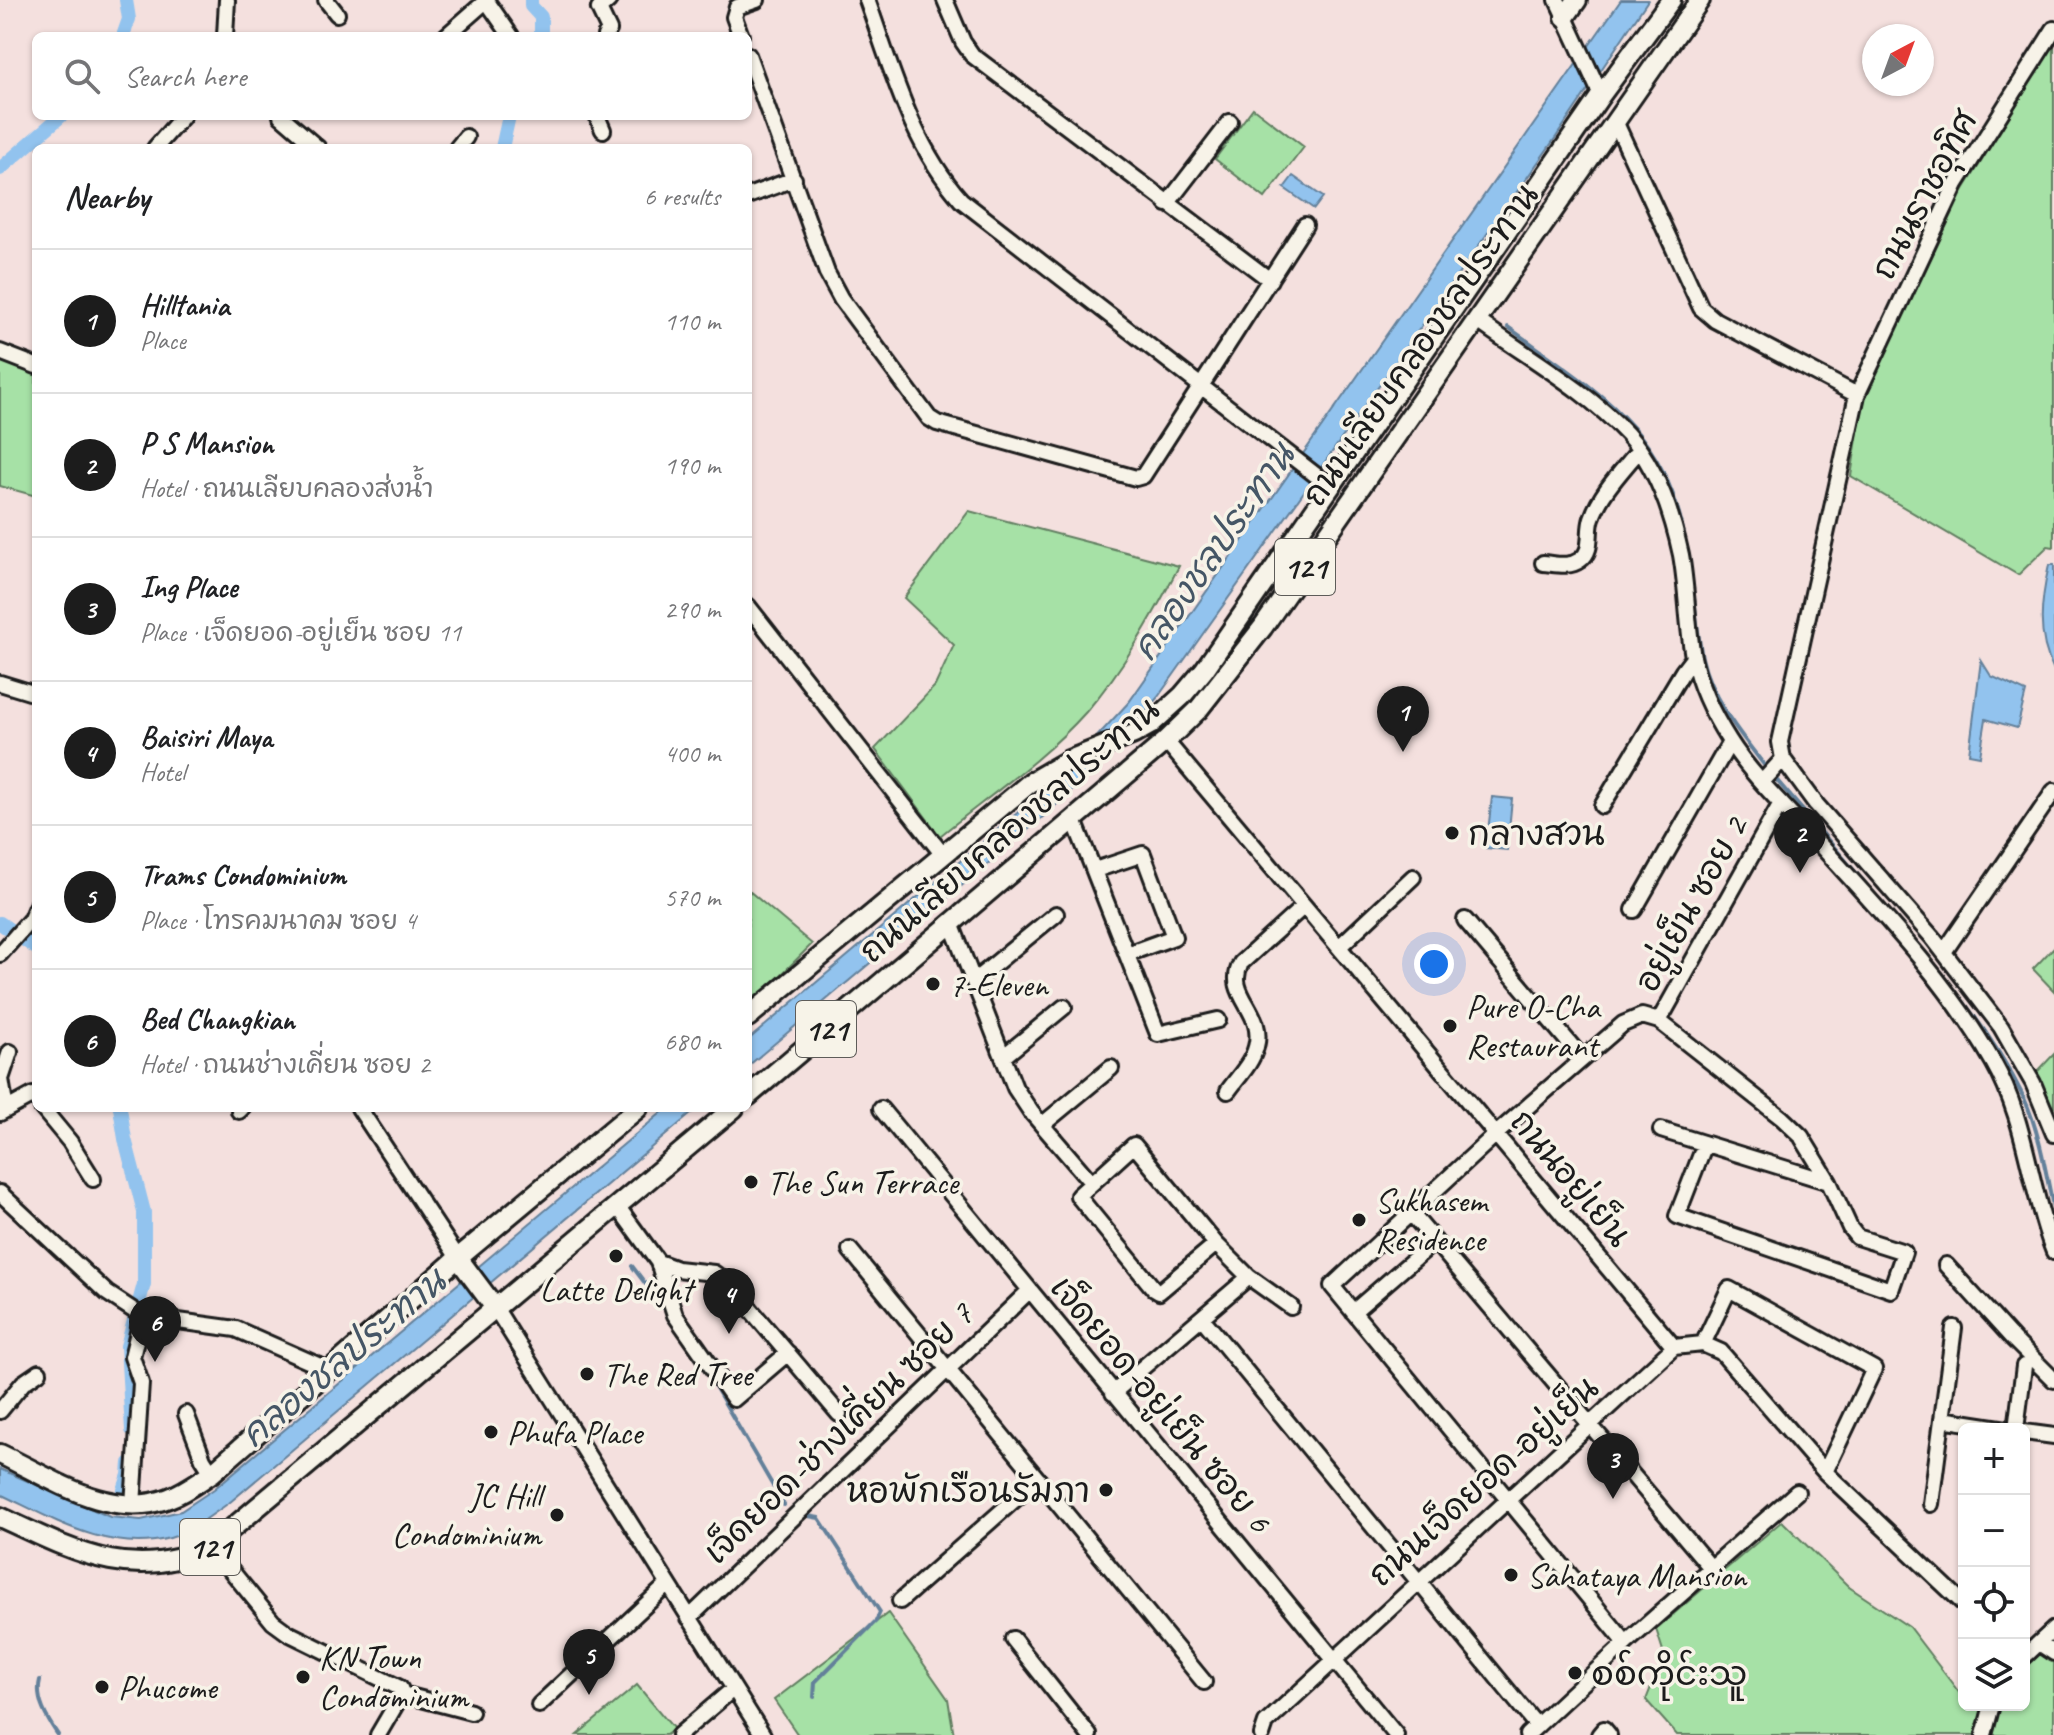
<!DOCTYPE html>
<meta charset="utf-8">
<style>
:root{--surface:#fff;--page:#f6f6f6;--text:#202124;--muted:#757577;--line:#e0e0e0;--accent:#1c1c1c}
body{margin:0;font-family:Caveat,"Noto Sans Myanmar","Playpen Sans Thai",sans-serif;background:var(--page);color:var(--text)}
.controls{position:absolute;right:24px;bottom:24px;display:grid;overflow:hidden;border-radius:12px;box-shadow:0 2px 6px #0004}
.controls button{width:72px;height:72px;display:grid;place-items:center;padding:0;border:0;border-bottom:2px solid var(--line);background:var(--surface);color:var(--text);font:40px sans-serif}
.compass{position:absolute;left:1862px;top:24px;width:72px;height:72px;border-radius:50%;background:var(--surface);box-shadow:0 2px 6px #0004;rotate:41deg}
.you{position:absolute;left:1434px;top:964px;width:28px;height:28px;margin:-20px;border:6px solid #fff;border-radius:50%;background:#1a73e8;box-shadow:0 0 0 12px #1a73e833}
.badge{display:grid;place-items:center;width:52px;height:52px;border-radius:50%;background:var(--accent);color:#fff;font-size:26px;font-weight:700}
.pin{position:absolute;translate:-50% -66px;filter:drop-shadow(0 2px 4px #0008)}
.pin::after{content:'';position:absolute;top:42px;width:28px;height:24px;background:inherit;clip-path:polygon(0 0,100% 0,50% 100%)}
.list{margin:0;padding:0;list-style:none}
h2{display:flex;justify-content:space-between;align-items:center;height:104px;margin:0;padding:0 32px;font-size:34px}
h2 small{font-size:26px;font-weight:400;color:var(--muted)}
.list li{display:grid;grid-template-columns:52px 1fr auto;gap:24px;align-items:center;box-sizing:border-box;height:144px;padding:0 32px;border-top:2px solid var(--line)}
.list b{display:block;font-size:30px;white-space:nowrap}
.list p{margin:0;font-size:26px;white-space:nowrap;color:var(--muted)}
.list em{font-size:26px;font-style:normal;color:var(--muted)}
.icon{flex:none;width:44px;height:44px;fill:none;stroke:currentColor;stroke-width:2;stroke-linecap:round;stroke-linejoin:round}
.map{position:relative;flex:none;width:2054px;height:1735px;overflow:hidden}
.search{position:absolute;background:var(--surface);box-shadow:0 2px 6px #0004;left:32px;top:32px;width:720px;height:88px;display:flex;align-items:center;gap:20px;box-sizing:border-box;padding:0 28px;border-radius:12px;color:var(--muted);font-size:30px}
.panel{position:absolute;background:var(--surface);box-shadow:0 2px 6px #0004;left:32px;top:144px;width:720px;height:968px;border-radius:12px}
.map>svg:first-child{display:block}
.green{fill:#a6e1a6;stroke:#617e61;stroke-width:2}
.water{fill:#92c3ee;stroke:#63809a;stroke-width:2}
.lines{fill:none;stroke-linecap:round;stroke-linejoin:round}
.stream{stroke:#63809a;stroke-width:4}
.canal{stroke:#92c3ee;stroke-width:14}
.minor-casing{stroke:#1c1c1c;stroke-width:20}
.major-casing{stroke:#1c1c1c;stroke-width:24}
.minor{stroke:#f7f3e8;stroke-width:14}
.major{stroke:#f7f3e8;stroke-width:18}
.poi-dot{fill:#1c1c1c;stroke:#f7f3e8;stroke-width:3}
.labels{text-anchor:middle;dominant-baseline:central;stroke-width:7;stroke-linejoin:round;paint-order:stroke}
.shield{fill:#f7f3e8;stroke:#5e5c59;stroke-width:2}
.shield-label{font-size:32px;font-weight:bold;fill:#1c1c1c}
.street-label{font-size:34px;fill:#1c1c1c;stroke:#f7f3e8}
.poi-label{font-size:34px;fill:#1c1c1c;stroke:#f7f3e8;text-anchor:start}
.water-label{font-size:36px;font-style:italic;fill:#455666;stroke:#f7f3e8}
</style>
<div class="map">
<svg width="2054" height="1735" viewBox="0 0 2054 1735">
<rect width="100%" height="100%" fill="#f4e0de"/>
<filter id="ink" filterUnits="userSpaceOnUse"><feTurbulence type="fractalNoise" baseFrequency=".0125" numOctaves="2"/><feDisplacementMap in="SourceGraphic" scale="16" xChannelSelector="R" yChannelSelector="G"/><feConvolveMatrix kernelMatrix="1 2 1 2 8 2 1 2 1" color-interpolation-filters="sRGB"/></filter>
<g filter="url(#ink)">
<!-- green -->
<path class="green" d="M2054,44V547L2048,546L2018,575L1851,476L1863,401L1963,191Z
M1253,108L1304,147L1265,198L1215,159Z
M0,359L36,372V496L0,486Z
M969,511L1179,566C1152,618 1124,668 1086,712C1044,759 989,796 940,836L875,749L935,686L954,645L904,598Z
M748,890L812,944L756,1000L748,994Z
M2054,947V991L2033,969Z
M2054,1054V1121L2037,1072Z
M1782,1521L1849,1587L1909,1627L1964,1699V1705H2024V1669L2054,1641V1735H1677L1646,1700L1664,1654L1656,1629Z
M888,1613L948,1699L954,1735H798L774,1700Z
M637,1685L674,1729L666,1735H577Z"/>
<!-- water -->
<path class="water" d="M1621,0H1648L1556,137L1158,697L1099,766L1036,823L748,1066V1040L1022,809L1067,769L1129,702Z
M1293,176L1323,197L1314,209L1284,188Z
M2049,565H2054V670C2036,636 2041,601 2049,565Z
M1981,660L1991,676L2026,692L2017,728L1986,719L1980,756L1969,754Z
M1492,797L1512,799L1507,850L1486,848Z
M667,1108H698L229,1503C211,1515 191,1532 170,1538C109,1554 53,1519 0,1494V1469L110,1517L141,1520L181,1511L214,1489Z"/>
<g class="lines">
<!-- stream -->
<path class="stream" d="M1508,327C1596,391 1668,429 1686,546
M1693,590C1696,613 1698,636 1702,658C1711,700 1743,737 1768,770
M1774,777L1888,910
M1942,975C1973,1012 2003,1055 2024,1098C2040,1133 2046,1174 2054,1211
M632,1266L667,1312
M709,1376L784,1505
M803,1515L819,1518L880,1612L876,1621L815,1682L814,1697
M40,1680C35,1700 47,1719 58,1735"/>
<!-- canal -->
<path class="canal" d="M531,0V6L541,17V36
M123,36L129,19L126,0
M502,148L509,116
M0,169L61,116
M0,923L36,948
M120,1108L125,1139L144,1212V1284L127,1346L132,1430
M124,1490L129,1475L130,1463"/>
<!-- minor casing -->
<g class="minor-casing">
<path id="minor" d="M326,0L337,14
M486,0L511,36
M867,0C892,69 911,144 961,200L1331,487
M945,0L963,42L972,55L1270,280
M1557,0L1601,95
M2054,29L1956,184L1857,395L1780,742L1783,759L1816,804L1932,937L2001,1027L2033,1083L2054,1134
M225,36L227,0
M446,36L487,0
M605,36L609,30L599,9L609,0
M741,36L734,17L737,7L757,0
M748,55L827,273L841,299L929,418L937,423L1136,478L1143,476L1305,225
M281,116L318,148
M597,116L603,130
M1615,121L1701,308L1715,320L1857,395
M155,148L183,116
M457,148L466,137
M748,196L794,179
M1167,204L1230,122
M1478,321C1527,357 1585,389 1627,434C1656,466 1672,513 1681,555C1687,588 1687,623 1693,657C1699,686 1713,715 1729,740C1751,775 1784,806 1812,836C1876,907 1945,978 1993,1062C2027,1121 2029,1189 2054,1252
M0,352L36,366
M1543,563C1556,564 1569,568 1580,560C1594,551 1587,532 1592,518C1601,492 1622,471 1639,450
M748,606L943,855
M0,683L36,694
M1166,741L1674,1347
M1763,781L1783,759
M1602,806L1683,671L1693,658
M1074,820L1158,1034L1218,1020
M1095,870L1143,854L1174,937L1127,954
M1634,910L1730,742
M1465,920L1582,1058
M951,923L1015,1088L1031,1112L1091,1182
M1339,947L1413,877
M1944,952L2054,791
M0,954L31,919L36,907
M974,981L1056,914
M1659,1021L1781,803
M1003,1057L1064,1007
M1228,1091C1238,1077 1252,1063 1256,1047C1266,1011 1224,995 1241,963L1304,906
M42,1108L70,1142L93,1179
M359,1108L458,1258
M881,1109L1396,1735
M6,1110L1,1079L10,1052
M239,1111L242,1108
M0,1113L33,1095L36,1099
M1042,1125L1111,1068
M1661,1130L1829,1182
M0,1193L107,1293L142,1316L236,1329L331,1371
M618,1207L658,1262L677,1269L714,1273L729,1284L839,1414
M1411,1213L1712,1569
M1216,1244L1159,1292L1154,1289L1078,1196L1134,1145L1216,1244L1249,1277L1291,1307
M850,1250L1204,1682
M658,1262L675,1315L734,1399L788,1353
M1946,1265L2014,1340L2054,1380
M496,1309L763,1735
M1353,1312L1435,1241
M1202,1318L1537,1726
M1703,1344L1729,1289L1874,1369L1825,1472
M1674,1347L1703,1344L1721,1352L1825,1472L1964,1604
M1113,1393L1249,1277
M0,1411L23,1383L39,1372
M186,1414L203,1459L212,1473
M1942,1419L2007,1429
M2016,1429L2024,1366
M2024,1432L2054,1436
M1931,1504L1954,1328
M133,1505L141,1383L132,1357L142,1316
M211,1546L273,1622L288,1633L400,1688L402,1694L378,1735
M900,1601L1038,1479
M689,1618L1029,1291
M1013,1639L1089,1735
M1626,1643L1332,1286L1496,1134L1623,1024L1642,1016L1659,1021L1782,1118L1801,1136L1829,1182L1850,1228L1857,1237L1904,1252L1891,1290L1677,1216L1705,1144
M2039,1643L2054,1653
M2024,1657L2054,1629
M402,1694L471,1712
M539,1705L668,1584
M679,1735L733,1689
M1262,1735L1266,1723L1674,1347
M1527,1735L1626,1643L1797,1492
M1599,1735L1604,1729L1609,1735
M1984,1735L1992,1705"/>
</g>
<!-- major casing -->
<g class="major-casing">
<path id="major" d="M1565,17L1577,0
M748,1017L1031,782L1069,760L1134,734L1150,725L1182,696L1204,670L1601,95L1671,0
M748,1096L1166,741L1198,710L1263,627L1700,0
M458,1258L496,1309
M0,1454C51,1478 111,1521 169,1498C185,1492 198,1482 212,1473L458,1258L638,1108
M0,1517C71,1550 134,1585 211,1546L734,1108"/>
</g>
<!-- minor -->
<use href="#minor" class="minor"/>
<!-- major -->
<use href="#major" class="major"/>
</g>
</g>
<!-- markers -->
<g class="poi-dot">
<circle cx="1452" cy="833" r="8"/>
<circle cx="933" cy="984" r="8"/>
<circle cx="1450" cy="1026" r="8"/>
<circle cx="751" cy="1182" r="8"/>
<circle cx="1359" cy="1220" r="8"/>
<circle cx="616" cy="1256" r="8"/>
<circle cx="587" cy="1374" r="8"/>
<circle cx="491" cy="1432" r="8"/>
<circle cx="1106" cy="1490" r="8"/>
<circle cx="557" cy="1515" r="8"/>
<circle cx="1511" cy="1575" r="8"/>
<circle cx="1575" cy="1673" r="8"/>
<circle cx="303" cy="1677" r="8"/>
<circle cx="102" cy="1687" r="8"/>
</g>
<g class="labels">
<!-- shield labels -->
<g class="shield">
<rect x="1275" y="539" width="60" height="56" rx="6"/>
<rect x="796" y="1001" width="60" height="56" rx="6"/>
<rect x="180" y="1519" width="60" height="56" rx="6"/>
</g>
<g class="shield-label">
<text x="1305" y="567">121</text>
<text x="826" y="1029">121</text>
<text x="210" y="1547">121</text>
</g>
<!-- street labels -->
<g class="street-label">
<text transform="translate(1924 195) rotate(-62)">ถนนราชอุทิศ</text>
<text transform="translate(1420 345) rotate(-55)">ถนนเลียบคลองชลประทาน</text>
<text transform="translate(1009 830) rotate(-41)">ถนนเลียบคลองชลประทาน</text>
<text transform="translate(1691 904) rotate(-61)">อยู่เย็น ซอย 2</text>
<text transform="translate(1571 1178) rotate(50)">ถนนอยู่เย็น</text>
<text transform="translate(1161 1404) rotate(50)">เจ็ดยอด-อยู่เย็น ซอย 6</text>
<text transform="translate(838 1433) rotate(-44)">เจ็ดยอด-ช่างเคี่ยน ซอย 7</text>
<text transform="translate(1483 1481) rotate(-42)">ถนนเจ็ดยอด-อยู่เย็น</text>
</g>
<!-- poi labels -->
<g class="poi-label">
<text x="1468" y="833">กลางสวน</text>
<text x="949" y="984">7-Eleven</text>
<text x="1466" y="1006">Pure O-Cha<tspan x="1466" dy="39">Restaurant</tspan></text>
<text x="767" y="1182">The Sun Terrace</text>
<text x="1375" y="1200">Sukhasem<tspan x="1375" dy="39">Residence</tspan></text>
<text x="616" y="1289" text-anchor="middle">Latte Delight</text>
<text x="603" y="1374">The Red Tree</text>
<text x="507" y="1432">Phufa Place</text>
<text x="1090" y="1490" text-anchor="end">หอพักเรือนรัมภา</text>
<text x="541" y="1495" text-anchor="end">JC Hill<tspan x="541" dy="39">Condominium</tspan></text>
<text x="1527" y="1575">Sahataya Mansion</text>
<text x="319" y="1657">KN Town<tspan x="319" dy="39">Condominium</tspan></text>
<text x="1591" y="1673">စစ်ကိုင်းသူ</text>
<text x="118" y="1687">Phucome</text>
</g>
<!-- water labels -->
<g class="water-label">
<text transform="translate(1213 552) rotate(-55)">คลองชลประทาน</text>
<text transform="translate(343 1358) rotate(-40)">คลองชลประทาน</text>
</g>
</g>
</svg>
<div class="controls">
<button>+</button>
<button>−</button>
<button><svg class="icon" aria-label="locate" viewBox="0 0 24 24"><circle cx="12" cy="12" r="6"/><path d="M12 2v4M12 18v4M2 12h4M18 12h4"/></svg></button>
<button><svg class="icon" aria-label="layers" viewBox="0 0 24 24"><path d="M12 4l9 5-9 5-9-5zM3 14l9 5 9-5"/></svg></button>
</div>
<svg class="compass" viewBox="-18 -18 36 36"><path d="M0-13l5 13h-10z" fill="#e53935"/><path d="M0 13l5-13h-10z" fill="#757577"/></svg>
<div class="you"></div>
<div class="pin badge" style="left:1403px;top:752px">1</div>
<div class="pin badge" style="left:1800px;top:873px">2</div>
<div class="pin badge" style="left:1613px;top:1499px">3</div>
<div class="pin badge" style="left:729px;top:1334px">4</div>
<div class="pin badge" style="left:589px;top:1695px">5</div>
<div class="pin badge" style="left:155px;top:1362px">6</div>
<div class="search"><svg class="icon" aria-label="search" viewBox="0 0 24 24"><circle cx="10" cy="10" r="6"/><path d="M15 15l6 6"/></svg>Search here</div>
<section class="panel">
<h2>Nearby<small>6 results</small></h2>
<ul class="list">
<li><span class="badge">1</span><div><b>Hilltania</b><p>Place</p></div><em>110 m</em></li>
<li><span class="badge">2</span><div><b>P S Mansion</b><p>Hotel · ถนนเลียบคลองส่งน้ำ</p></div><em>190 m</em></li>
<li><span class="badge">3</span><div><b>Ing Place</b><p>Place · เจ็ดยอด-อยู่เย็น ซอย 11</p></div><em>290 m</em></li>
<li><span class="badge">4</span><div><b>Baisiri Maya</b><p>Hotel</p></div><em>400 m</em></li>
<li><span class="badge">5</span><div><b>Trams Condominium</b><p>Place · โทรคมนาคม ซอย 4</p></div><em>570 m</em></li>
<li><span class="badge">6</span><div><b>Bed Changkian</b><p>Hotel · ถนนช่างเคี่ยน ซอย 2</p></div><em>680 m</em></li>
</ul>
</section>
</div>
